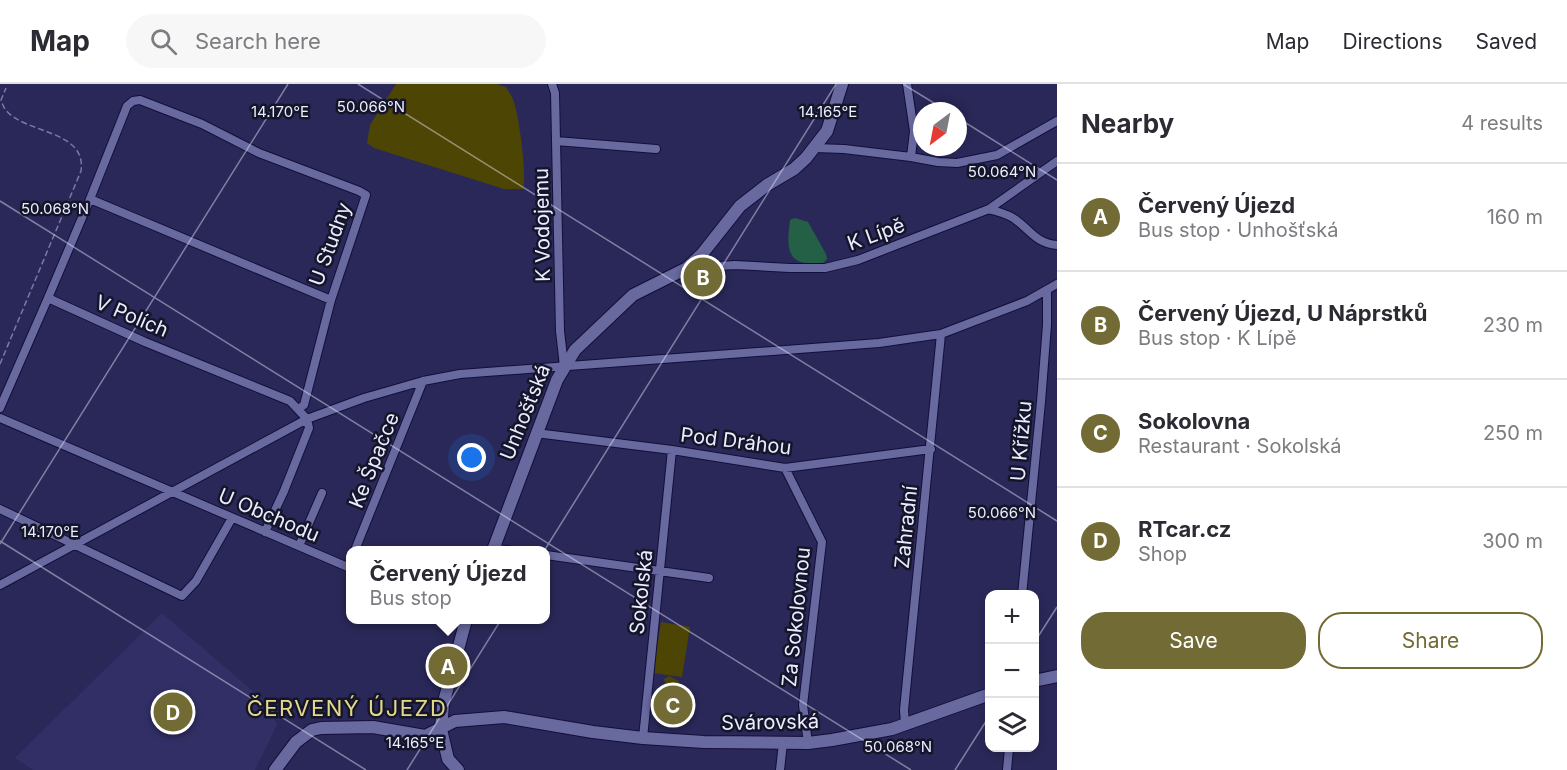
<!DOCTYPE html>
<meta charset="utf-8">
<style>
:root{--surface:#fff;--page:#f7f7f7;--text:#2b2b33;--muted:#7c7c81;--line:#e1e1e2;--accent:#726b36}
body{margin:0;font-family:Inter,sans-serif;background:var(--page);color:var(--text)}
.controls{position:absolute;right:18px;bottom:18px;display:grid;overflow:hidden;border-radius:12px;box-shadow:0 3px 9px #0003}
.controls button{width:54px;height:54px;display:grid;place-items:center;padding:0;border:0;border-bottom:2px solid var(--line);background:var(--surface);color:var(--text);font:30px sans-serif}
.compass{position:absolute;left:913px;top:18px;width:54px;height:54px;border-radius:50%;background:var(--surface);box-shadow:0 3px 9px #0003;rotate:212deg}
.you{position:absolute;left:472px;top:374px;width:21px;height:21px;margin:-15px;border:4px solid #fff;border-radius:50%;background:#1a73e8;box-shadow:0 0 0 9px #1a73e833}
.badge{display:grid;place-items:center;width:39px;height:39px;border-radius:50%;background:var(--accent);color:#fff;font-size:20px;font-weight:700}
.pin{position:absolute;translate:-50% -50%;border:3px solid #fff;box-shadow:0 2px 6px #0006}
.popup{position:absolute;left:346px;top:462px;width:204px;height:78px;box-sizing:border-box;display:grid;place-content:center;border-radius:12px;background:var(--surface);filter:drop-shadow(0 2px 4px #0005);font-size:20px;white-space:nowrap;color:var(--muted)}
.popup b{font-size:22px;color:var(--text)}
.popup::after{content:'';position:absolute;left:50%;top:100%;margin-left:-12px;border:12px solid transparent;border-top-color:var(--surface)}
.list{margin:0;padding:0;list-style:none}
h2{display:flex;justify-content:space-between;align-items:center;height:78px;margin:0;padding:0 24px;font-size:26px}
h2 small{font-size:20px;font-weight:400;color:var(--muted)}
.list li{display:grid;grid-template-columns:39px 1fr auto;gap:18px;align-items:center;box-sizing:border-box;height:108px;padding:0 24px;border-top:2px solid var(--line)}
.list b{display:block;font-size:22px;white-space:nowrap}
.list p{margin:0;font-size:20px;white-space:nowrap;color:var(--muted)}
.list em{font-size:20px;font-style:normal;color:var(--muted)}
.actions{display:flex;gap:12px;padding:18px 24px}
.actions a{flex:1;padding:14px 0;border:2px solid var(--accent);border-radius:24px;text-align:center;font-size:21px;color:var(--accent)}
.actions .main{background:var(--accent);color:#fff}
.icon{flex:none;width:33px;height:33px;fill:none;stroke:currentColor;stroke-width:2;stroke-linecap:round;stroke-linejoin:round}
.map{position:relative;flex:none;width:1057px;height:686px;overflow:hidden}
header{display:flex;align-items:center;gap:36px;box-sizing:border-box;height:84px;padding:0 30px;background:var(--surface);border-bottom:2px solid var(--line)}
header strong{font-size:28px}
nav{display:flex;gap:33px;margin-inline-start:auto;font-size:21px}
.search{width:420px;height:54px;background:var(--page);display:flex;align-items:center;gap:15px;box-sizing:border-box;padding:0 21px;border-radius:33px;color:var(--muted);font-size:22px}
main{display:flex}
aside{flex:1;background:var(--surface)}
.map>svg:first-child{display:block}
.built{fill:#322f66}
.green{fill:#4d4503}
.water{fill:#236046}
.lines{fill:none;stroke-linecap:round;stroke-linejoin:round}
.street-casing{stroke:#140e3c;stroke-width:10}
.secondary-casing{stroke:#140e3c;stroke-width:14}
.path{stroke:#7b7a9e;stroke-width:1.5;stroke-dasharray:6 3;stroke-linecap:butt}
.street{stroke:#68699f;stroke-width:8}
.secondary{stroke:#68699f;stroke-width:12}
.ticks{fill:none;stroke:#ebecff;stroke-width:1.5;stroke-opacity:0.45}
.labels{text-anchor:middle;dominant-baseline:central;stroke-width:5;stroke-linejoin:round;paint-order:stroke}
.street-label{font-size:20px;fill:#ebecff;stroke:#15152a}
.quarter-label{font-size:22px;letter-spacing:1.5px;fill:#e3d98b;stroke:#15152a}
.ticks-label{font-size:15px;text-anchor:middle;fill:#ebecff;stroke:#15152a;stroke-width:5;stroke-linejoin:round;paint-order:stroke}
</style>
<header>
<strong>Map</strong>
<div class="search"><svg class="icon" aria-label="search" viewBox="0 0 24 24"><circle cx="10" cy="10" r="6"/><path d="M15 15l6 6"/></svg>Search here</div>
<nav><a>Map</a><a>Directions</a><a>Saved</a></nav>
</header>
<main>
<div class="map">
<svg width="1057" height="686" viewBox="0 0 1057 686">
<rect width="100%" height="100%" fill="#2a2858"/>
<!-- built -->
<path class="built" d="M162,529L268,620L277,641L255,686H33L15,674Z"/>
<!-- green -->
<path class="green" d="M396,0H496L506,3C508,7 511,11 513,15C519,32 527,89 523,105H504L374,64L367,59L370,41Z
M661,538L690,543L682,593L653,589Z
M669,592L679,597L677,603L673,607L666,603L664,595Z"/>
<!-- water -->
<path class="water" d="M795,134L808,138L826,170L827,175L823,179C787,183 786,167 790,136Z"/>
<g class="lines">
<!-- street casing -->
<g class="street-casing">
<path id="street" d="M552,0L555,9L560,247L564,282
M907,0L914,47L911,73
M556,57L656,65
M815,64L844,65L911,73L938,78L957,79L997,71L1057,37
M989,125C998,128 1009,130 1016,136C1031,147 1036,159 1057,161
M688,184L735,181L790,184H825L858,176L989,125L1057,77
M48,214L90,115L331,216L366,111L359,107L259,69L202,40L140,16L133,17L127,22L90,115
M0,324L48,214L145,258L290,317L307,335L309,344L284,407L265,448
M298,325L304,321L331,216
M0,334L350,484
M536,349L672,366L785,384L931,365
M785,384L822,458L803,621L808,659
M0,425L182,512L196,497L232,434
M299,462L322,409
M493,465L507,466
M355,466L423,297
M546,471L709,494
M0,501L307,335L364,314L423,297L460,290L879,259L941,250L1027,217L1057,200
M1022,511L1041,318L1047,241V206
M905,639L904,626L941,250
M643,654L672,366
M780,686L783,659
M1007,686L1009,664"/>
</g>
<!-- secondary casing -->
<g class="secondary-casing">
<path id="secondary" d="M493,466L557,296L575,266L633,211L687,184L702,170L740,122L767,101L794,85L806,74L827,47L842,0
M1034,597L1057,592
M275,686L296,658L312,646L321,644L373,643L425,652L455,637L504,633L593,648L643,654L704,658L808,659L832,656L892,645L990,610
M458,686L448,675L441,645L443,621L466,536"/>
</g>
<!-- path -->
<path class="path" d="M0,280L81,87C87,45 23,50 5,25C3,22 2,19 1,16L6,4"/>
<!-- street -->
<use href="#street" class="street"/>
<!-- secondary -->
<use href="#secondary" class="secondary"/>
</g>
<!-- ticks -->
<path class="ticks" d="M358,0L1057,437M903,0L947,27M958,34L1057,96M0,117L911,686M0,457L366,686M0,460L288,0M1034,559L1057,523M407,686L836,0M955,686L990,631"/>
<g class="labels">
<!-- street labels -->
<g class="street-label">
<text transform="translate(542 141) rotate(-91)">K Vodojemu</text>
<text transform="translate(876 150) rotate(-20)">K Lípě</text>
<text transform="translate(330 160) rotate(-70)">U Studny</text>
<text transform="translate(132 232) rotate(23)">V Polích</text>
<text transform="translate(525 328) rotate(-68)">Unhošťská</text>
<text transform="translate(736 357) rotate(7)">Pod Dráhou</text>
<text transform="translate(1021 357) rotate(-85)">U Křížku</text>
<text transform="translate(374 376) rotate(-68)">Ke Špačce</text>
<text transform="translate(269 431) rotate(23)">U Obchodu</text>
<text transform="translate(906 443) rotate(-84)">Zahradní</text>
<text transform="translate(641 508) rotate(-84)">Sokolská</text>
<text transform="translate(796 533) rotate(-84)">Za Sokolovnou</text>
<text transform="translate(770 638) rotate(-1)">Svárovská</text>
</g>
<!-- quarter labels -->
<g class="quarter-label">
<text x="347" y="624">ČERVENÝ ÚJEZD</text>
</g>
</g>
<g class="ticks-label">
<text x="371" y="28">50.066°N</text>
<text x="280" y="33">14.170°E</text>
<text x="828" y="33">14.165°E</text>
<text x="1002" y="93">50.064°N</text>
<text x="55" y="130">50.068°N</text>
<text x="1002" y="434">50.066°N</text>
<text x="50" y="453">14.170°E</text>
<text x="415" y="664">14.165°E</text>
<text x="898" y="668">50.068°N</text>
</g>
</svg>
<div class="controls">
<button>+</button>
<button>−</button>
<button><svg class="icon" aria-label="layers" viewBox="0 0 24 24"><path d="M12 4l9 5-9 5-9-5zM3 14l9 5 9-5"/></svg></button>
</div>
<svg class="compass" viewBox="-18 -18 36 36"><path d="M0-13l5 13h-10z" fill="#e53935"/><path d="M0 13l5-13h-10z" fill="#7c7c81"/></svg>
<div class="you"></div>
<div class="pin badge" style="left:448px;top:582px">A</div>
<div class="popup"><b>Červený Újezd</b>Bus stop</div>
<div class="pin badge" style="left:703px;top:193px">B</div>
<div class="pin badge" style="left:673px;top:621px">C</div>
<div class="pin badge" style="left:173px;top:628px">D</div>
</div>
<aside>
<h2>Nearby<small>4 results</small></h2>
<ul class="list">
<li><span class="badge">A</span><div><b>Červený Újezd</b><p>Bus stop · Unhošťská</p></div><em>160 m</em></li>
<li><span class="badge">B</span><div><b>Červený Újezd, U Náprstků</b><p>Bus stop · K Lípě</p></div><em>230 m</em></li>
<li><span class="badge">C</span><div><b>Sokolovna</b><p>Restaurant · Sokolská</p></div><em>250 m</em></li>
<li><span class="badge">D</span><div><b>RTcar.cz</b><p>Shop</p></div><em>300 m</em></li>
</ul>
<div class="actions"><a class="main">Save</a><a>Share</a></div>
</aside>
</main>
